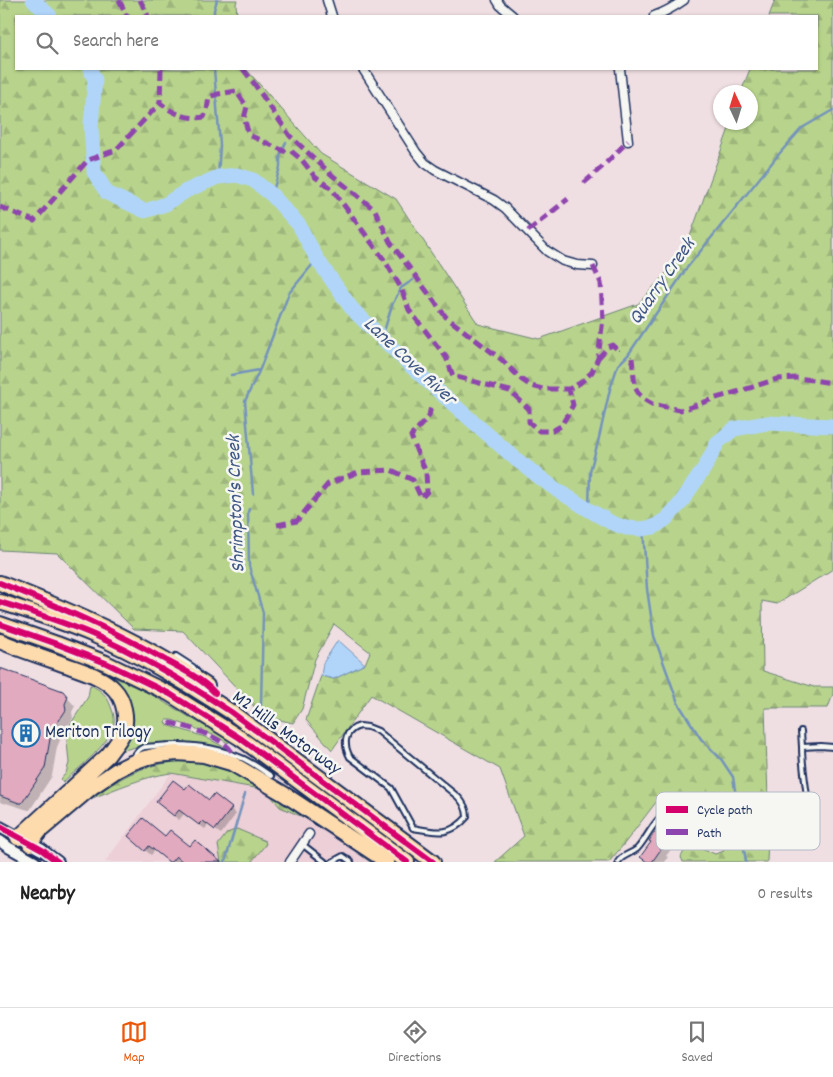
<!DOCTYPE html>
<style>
:root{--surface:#fff;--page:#f2f2f2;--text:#222;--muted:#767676;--line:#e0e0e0;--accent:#ea580c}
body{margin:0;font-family:Dekko,sans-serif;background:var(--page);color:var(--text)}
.compass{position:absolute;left:713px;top:85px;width:45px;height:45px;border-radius:50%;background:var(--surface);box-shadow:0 1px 4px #0004;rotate:356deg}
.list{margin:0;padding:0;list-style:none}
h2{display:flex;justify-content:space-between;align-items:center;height:65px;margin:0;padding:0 20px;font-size:21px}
h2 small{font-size:16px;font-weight:400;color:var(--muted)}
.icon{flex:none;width:28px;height:28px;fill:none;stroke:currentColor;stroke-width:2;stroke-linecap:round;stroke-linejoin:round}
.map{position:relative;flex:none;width:833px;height:862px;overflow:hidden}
.search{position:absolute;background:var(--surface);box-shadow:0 1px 4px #0004;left:15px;right:15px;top:15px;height:55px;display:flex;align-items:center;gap:12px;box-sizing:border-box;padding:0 18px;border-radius:0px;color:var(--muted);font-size:19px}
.sheet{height:145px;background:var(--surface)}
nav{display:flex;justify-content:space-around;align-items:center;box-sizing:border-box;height:70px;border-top:1px solid var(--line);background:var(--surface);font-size:14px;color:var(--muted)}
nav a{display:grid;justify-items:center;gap:2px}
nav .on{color:var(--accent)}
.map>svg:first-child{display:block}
.built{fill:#eccfd7}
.green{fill:#b8d48c;stroke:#6a8275}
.forest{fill:url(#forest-firs);stroke:#6a8275}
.water{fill:#b0d5f9;stroke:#7493bb}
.shadow{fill:#0003}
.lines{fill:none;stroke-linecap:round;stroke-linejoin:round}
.stream{stroke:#7493bb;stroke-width:2.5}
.river{stroke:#b0d5f9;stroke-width:15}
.building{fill:#e2aabe;stroke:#1b2f5e}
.lane-casing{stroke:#1b2f5e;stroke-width:8}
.street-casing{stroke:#1b2f5e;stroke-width:11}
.secondary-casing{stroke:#1b2f5e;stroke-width:14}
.highway-casing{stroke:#1b2f5e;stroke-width:18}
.path{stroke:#1b2f5e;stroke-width:1;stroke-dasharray:1 4;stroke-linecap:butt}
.lane{stroke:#f6f6f2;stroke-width:4}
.street{stroke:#f6f6f2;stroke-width:8}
.secondary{stroke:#f6f6f2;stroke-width:10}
.highway{stroke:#fedbac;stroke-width:14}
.quiet{stroke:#8e44ad;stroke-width:5;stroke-dasharray:10 5;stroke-linecap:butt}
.cycleway-casing{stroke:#f6f6f2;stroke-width:9}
.cycleway{stroke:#d6006c;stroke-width:6}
.labels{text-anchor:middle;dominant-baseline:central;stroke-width:5;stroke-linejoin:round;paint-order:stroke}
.poi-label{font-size:19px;fill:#1b2f5e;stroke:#f6f6f2;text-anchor:start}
.street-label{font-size:19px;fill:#1b2f5e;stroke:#f6f6f2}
.water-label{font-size:20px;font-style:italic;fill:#405885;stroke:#f6f6f2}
.key{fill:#f6f6f2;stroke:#b4bac6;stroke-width:1}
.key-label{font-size:14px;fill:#1b2f5e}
</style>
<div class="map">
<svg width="833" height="862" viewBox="0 0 833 862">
<defs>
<pattern id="forest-firs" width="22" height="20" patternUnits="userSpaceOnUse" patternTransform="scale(1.25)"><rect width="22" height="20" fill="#b8d48c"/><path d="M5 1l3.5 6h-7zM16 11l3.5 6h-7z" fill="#9eb67b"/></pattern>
</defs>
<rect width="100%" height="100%" fill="#f0dfe2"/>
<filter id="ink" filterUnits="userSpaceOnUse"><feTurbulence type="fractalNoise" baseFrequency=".02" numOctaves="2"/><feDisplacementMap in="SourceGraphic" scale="10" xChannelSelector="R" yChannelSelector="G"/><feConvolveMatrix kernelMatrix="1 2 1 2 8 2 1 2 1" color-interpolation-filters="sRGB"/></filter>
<g filter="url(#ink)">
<!-- built -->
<path class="built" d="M171,773L267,790L313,821L312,823L328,830L370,862H105Z"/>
<!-- green -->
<path class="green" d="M108,674L152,695L230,741L228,743L213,735L172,720H166L165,722L167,725L205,737L226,748L227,750L210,745L192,743L166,742L144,745L120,751L129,729L107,675Z
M90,685C101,690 107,695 111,707C113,712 115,718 114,723C112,742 78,769 63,782L61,779L66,773L69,763L66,731L88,697Z"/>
<!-- forest -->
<path class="forest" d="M0,0H237L236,4L237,16H16V69H246L321,154L396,199L478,324L539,339L638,304L684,253L731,123L750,122V92H741L750,69H817V16H769L775,0H833V569L777,604L762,601L763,671L814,687H833V694L828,708H765L768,799L751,821L768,835L767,862H683L681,857L689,842L715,854L724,851L717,812L660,797L624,844L609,862H495L524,836L500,769L371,695L332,750L306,720L321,676L334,679L365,664L370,652L334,624L315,659L302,709L293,723L263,716L183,631L134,629L57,553L0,550Z
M189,761L210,763L228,768L268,788L380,862H370L328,830L312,823V821L280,807L266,790L171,773C142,777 116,789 90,799C125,774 145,763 189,761Z
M237,829L265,841L266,844L252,861L253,862H221L218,845L227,833Z"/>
<!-- water -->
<path class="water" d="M338,640L365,664L334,679L321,676L323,663Z"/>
<!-- shadow -->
<path class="shadow" d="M0,669L62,692L75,706L72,712L73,718L62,736L57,747L52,776L30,810H28L6,803L5,804L0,802Z
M185,791L209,802L231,809L236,814L221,834L208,825L205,829L184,814L179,820L162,807Z
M676,815L708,832L716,839L709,848L696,837L694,840L684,832L666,856L668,857L665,862H645L664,831Z
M165,838L190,848L219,862H183L181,860L180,862H169L155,850L151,855L134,841Z"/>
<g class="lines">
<!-- stream -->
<path class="stream" d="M214,16V10L217,0
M214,69L220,145L218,177
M272,195L280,167V156L286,142
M382,338L392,305L401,288L413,280
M231,375L259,370
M253,494L245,401L260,369L289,293L317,259
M249,509L248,512L249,566L263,613L261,705
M589,510L590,471L598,442L610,389L618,365L628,355L686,269L779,154L802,128L833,110
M643,528L647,589L654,636L678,703L701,739L721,759L733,777L746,862
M225,862L245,794"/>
<!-- river -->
<path class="river" d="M33,0L50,16
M90,69L95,80L91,125L94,172L107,193L145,211L166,204L186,191L218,177L237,175L253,180L272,195L299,225L317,259L352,309L416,371L445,397L517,460L554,488L589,510L612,523L626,528L641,529L654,527L666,519L680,504L705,467L718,442L734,429L767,423L833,426"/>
</g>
<!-- building -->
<path class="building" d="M0,668L63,691L68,697L65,704L66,710L54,728L50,739L45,768L22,803H19L0,796Z
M173,780L185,789L189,784L209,800L214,794L232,808L215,830L203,821L199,825L179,810L174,816L156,802Z
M676,814L682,815L692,822L694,820L709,831L701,841L687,831L686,833L676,825L659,847L661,849L652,862H647L640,857L651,842L649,841L659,826L664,829Z
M143,818L165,836L170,830L190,846L195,840L221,862H183L176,856L171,862H169L149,846L145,851L128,836Z"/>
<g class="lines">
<!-- lane casing -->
<g class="lane-casing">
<path id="lane" d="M176,656L193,667L198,673
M360,726L368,727L378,731L458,797C464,803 467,809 467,817C450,837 436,832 413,828L391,788L350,757C343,744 344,730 360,726Z
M801,731L802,747L821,746L833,747
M802,747C802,766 806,785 808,805
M134,757C136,753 138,750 142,748C146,746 152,747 157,746C186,743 217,747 244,759C254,764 262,770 271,776
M302,844L325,862
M332,862L343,856L351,862
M618,862C622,855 631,854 637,849C649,837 658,807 679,810C688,812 697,817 705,820"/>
</g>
<!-- street casing -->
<g class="street-casing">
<path id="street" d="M327,0L332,16
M497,0L500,5L513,16
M654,16C666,12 674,7 684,0
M363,69L416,152L425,163L435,170L494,200L505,208L547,251L563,261L577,265L593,266
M620,69L628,141
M290,862L309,834"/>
</g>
<!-- secondary casing -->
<g class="secondary-casing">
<path id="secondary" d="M0,827L42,850L58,862
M0,841L8,847L35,862"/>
</g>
<!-- highway casing -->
<g class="highway-casing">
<path id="highway" d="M0,583C71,611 144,642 207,686
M0,602C31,612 64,622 94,635C142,656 187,683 231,712L433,862
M0,624L57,644L106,663L170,694L240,738L407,862
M0,641C23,651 46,658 69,666C85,672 103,677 114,689C124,699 128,719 123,733C119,741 113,748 108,755L18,838
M30,844L40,831L92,787L117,770L131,763L145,758L158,755L177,753L204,755L231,763L284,794L387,862"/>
</g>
<!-- path -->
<path class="path" d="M286,152L289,150L291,151
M618,350L622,352
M631,356L632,358"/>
<!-- lane -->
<use href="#lane" class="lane"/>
<!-- street -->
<use href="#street" class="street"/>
<!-- secondary -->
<use href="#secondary" class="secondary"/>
<!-- highway -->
<use href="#highway" class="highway"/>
<!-- quiet -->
<path class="quiet" d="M119,0L127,16
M140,0L148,16
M161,69L160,103C173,113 187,120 204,117L207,110L209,97L218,94L236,91L247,107L244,118L249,135L286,152
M243,69L253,82L290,136L332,175L375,210L390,242L446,317L502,360L522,380L531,386L543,389H569L580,383L592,372L598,358L603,319L601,283L593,266
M291,151L302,160L315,177L332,189L385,261L401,288L409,310L446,357L453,376L510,391L529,409V422L539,431H552L561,426L573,405L569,389
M584,183L604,165L628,141
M0,207L34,221L88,160L116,150L160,103
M528,231L568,199
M598,358L608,347L613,345L618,350
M632,358L635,387L639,394L645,400L652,404L680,410L688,408L713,399L737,392L777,379L798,378L833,383
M277,525L297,521L328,484L358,472L391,470L413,480L421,498L427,492L426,472L417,452L411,436L429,416L431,406
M169,723C184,725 230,739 233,755"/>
<!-- cycleway casing -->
<g class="cycleway-casing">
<path id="cycleway" d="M0,583C57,606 114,630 167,661C184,670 202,679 215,693
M0,602C31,612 64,622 94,635C142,656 187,683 231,712L433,862
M0,624L57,644L106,663L170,694L240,738L407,862
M0,827L42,850L58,862"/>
</g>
<!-- cycleway -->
<use href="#cycleway" class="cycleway"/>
</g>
</g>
<!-- icons -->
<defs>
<g id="building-ring" transform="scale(1.4375)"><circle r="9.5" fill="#f6f6f2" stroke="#1f6fb2" stroke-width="1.5"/><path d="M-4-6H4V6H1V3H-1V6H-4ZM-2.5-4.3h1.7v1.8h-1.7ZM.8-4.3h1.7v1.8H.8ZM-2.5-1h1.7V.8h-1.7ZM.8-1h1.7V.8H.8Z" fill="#1f6fb2"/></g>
</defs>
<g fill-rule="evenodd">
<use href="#building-ring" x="26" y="733"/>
</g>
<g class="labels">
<!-- poi labels -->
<g class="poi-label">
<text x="45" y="733">Meriton Trilogy</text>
</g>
<!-- street labels -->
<g class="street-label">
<text transform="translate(286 734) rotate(36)">M2 Hills Motorway</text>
</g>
<!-- water labels -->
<g class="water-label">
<text transform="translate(663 282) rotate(-55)">Quarry Creek</text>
<text transform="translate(409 362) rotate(43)">Lane Cove River</text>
<text transform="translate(237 504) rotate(-92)">Shrimpton's Creek</text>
</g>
</g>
<!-- legend -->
<rect x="656" y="792" width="164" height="58" rx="8" class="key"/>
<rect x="666" y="806" width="22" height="7" fill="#d6006c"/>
<rect x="666" y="829" width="22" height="6" fill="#8e44ad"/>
<g class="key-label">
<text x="697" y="814">Cycle path</text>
<text x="697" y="837">Path</text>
</g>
</svg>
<svg class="compass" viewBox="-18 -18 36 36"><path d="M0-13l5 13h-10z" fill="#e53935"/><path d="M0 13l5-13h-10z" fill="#767676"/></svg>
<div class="search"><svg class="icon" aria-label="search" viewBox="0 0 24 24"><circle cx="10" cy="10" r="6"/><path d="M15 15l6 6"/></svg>Search here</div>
</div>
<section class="sheet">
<h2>Nearby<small>0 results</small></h2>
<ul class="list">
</ul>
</section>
<nav>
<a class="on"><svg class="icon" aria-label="map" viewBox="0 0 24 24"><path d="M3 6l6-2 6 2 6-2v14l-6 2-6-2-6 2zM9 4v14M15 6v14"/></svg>Map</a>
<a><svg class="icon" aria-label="directions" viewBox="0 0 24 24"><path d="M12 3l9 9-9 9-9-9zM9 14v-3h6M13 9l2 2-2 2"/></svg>Directions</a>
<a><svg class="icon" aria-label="saved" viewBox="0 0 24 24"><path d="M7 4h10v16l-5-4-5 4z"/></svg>Saved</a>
</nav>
